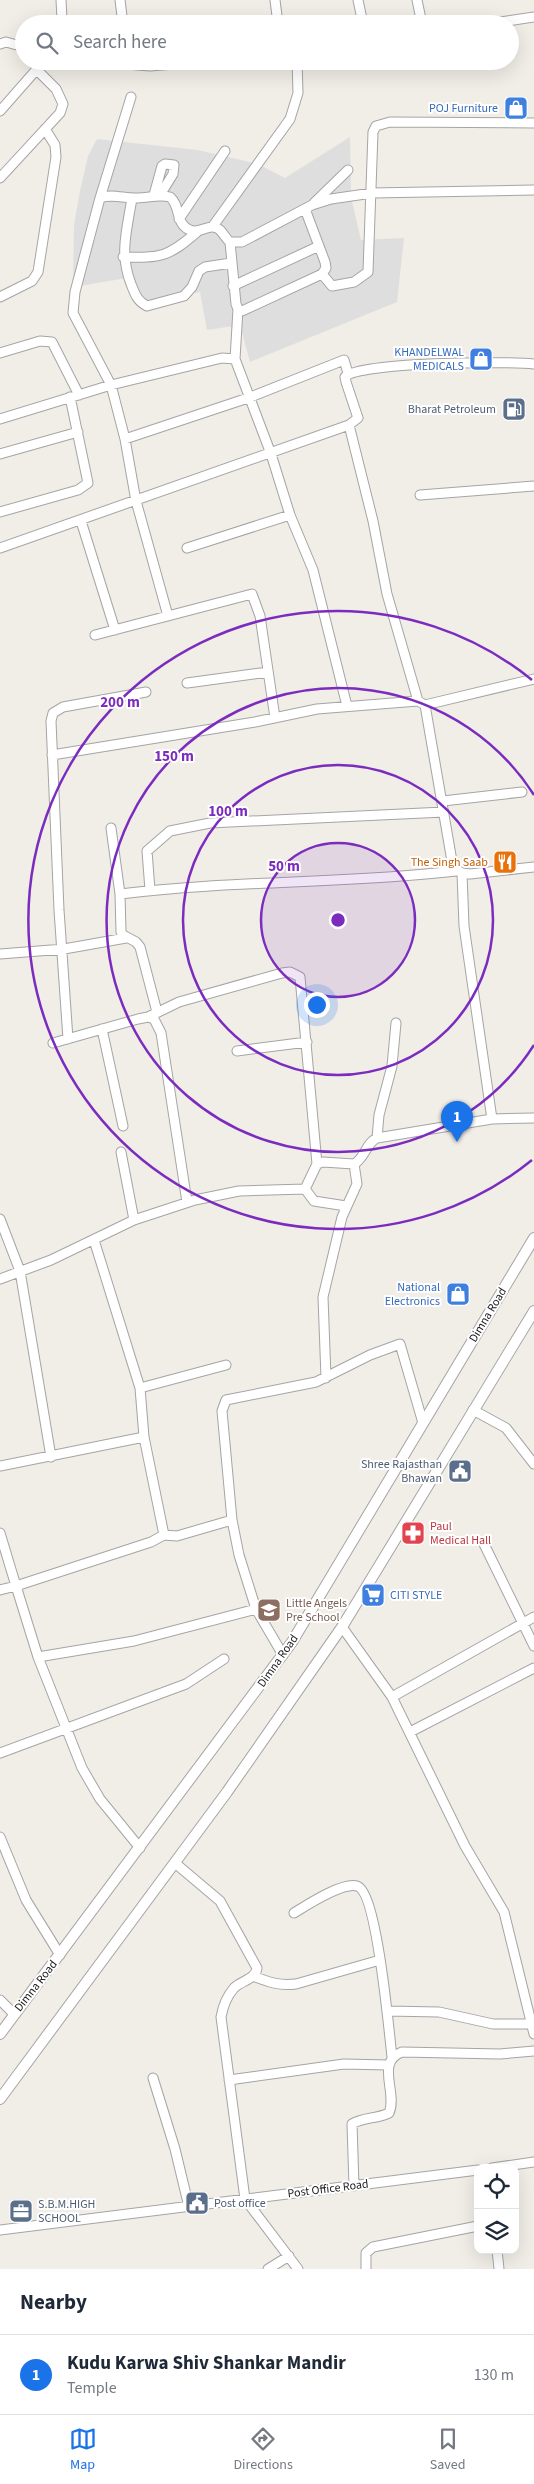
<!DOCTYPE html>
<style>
:root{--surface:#fff;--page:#f6f6f7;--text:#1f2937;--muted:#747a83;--line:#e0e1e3;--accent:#1a73e8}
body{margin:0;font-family:"Source Sans 3",sans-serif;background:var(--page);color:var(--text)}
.controls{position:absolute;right:15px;bottom:15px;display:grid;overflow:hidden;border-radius:10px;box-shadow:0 5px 20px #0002}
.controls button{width:45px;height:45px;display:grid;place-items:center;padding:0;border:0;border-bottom:1px solid var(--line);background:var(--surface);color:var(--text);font:25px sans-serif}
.you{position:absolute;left:316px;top:1004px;width:18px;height:18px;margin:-12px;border:4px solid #fff;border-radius:50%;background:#1a73e8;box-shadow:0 0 0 8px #1a73e833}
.badge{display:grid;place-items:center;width:32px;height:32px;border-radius:50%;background:var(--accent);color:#fff;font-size:16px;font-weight:700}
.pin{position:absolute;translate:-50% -41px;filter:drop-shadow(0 1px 2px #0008)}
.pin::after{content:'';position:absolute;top:26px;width:18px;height:15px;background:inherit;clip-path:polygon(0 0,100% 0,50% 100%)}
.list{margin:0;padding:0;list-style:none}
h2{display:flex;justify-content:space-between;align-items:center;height:65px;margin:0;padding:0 20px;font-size:21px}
h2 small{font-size:16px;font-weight:400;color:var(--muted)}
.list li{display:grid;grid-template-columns:32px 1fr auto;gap:15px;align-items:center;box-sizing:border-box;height:80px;padding:0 20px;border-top:1px solid var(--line)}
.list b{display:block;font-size:19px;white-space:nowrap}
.list p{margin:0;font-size:16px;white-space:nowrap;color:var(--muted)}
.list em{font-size:16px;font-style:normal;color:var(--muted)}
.icon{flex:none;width:28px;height:28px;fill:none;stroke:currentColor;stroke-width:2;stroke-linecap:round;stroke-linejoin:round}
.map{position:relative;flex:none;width:534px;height:2269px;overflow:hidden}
.search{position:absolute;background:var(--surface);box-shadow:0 5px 20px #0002;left:15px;right:15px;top:15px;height:55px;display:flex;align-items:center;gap:12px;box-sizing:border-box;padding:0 18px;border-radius:28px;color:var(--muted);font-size:19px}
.sheet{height:145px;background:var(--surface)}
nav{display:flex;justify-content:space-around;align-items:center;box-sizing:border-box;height:70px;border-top:1px solid var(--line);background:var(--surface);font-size:14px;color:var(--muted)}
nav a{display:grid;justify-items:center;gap:2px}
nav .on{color:var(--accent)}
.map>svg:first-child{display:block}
.residential{fill:#dfdede}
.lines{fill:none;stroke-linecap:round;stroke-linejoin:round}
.minor-casing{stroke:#a5a5a5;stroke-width:11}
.tertiary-casing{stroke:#a5a5a5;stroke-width:12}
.minor{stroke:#fff;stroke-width:9}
.tertiary{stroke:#fff;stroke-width:10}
.ring{fill:none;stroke:#7b2cbf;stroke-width:2.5}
.labels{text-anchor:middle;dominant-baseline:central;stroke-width:4;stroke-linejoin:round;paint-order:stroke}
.shop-label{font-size:12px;fill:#366cbe;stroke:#fff;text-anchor:end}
.service-label{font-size:12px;fill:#4e5e75;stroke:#fff;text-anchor:end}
.food-label{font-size:12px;fill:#c56008;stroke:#fff;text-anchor:end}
.street-label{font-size:12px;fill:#212121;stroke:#fff}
.health-label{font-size:12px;fill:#be3a42;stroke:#fff;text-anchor:start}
.education-label{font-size:12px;fill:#785e54;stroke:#fff;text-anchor:start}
.centre{fill:#7b2cbf;stroke:#fff;stroke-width:2.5}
.ring-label{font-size:15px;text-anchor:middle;font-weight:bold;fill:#7b2cbf;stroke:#fff;stroke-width:4;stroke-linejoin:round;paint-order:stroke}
</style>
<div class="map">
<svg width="534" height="2269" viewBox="0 0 534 2269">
<rect width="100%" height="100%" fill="#f1ede7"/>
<!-- residential -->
<path class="residential" d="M350,137L351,197L361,240L404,238L397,302L250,362L240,325L207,330L200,292L145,304L133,277L73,287L74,225L80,191L88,156L97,139L197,150L258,164L285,178Z"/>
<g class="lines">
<!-- minor casing -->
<g class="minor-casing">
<path id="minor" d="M61,0L62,19L65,24
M120,0L123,24
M275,0L278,24
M358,0L363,24
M417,0L422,24
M487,24L534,17
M0,44L6,42L24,47
M89,61L150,66L211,61
M0,111L44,61
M0,178L60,113L63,104L56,89L37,70
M154,195L162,166L165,164L174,165L173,174L160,195
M100,198L131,97
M132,198C127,230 119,253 131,284C135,294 137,301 147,306L184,296L192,287L199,271L205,267L231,263
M314,203L348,170
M179,219L225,151
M213,226L290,119L298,93L297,61
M230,242L236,304L238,309L242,311L322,274L326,268L325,262L305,209
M123,257C162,258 168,257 197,232
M322,274L332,286L354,282L368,272L373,132L376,126L390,122L534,123
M233,286L319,246
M0,297L32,281L38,272L56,157L55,145L45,129
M0,353L40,341L52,342L79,395
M235,359L238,309
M0,419L111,385L222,358L235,359L271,454L290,515L313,570L347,706
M349,425L373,521L387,594L418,701L425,705L534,679
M125,439L248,398L344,360L348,373
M0,454L78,432
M420,495L534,486
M0,512L78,490L88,483L70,397
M81,521L115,630
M0,548L349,425L358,418L346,382L345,377C357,362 509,361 534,364
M187,548L290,515
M168,616L136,501L125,439L111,385L73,313L75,292L100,198C112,193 125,199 137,198C149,198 158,194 170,197C181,206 175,224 190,230C200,235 210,221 220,230C223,233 226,239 230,242H242L312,205L331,199L372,193L534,190
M95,635L252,594L260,616L275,718
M187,683L268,672
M425,705L453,867L462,873L470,874L534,867
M52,755L255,722L317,709L418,701
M443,801L522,792
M111,828L120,894L121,932L123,935L136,942L140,947L157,1012
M462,873L464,926L492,1119
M150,890L147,851L170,831L210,823L444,812
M120,894C232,880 345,884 456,871
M0,954L64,949L126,938
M148,1017L179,1002L282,973L290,972L300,977L317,1164
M102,1029L123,1126
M68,1039L59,910L51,721L53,713L63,707L146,692
M53,1043L138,1019L148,1017L154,1019L161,1033L187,1202
M237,1051L307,1042
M377,1138L379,1115L392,1066L396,1023
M121,1152L134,1220
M305,1189L314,1201L346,1206
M0,1219L20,1271L51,1457
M94,1240L140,1388
M0,1279L51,1260L134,1220L195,1200L239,1191L305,1189L317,1164L323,1162L354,1164C365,1158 366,1143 377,1138L492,1119L534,1118
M326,1378L323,1297L342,1217L357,1184L354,1164
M473,1410L506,1428L534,1464
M0,1466L144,1437
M232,1520L222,1411L226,1400L316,1382L370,1355L400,1344L423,1423
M0,1533L16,1586L151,1542L164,1535L144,1437L140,1388L226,1365
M164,1535L177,1536L232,1520L239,1555L256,1609L283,1655
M484,1544L534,1646
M0,1590L16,1586L38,1657L82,1768L100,1799L140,1848
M342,1627L392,1697L465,1846L504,1912L534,2034
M38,1657L134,1641L256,1609
M392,1697L534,1617
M410,1732L534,1668
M0,1753L186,1684L224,1659
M0,1837L26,1900L60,1955
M175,1863L220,1901L257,1968C256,1979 241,1981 234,1988C227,1996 223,2006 221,2017L245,2199L298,2269
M294,1913C307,1905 342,1882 357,1886C377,1892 389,2032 392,2057
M253,1976C268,1982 279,1986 296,1984L380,1960
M0,2000L14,2014
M387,2011L439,2012L493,2024H531
M153,2078L175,2149L189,2207
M229,2080L344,2064L388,2065
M492,2168L534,2162
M354,2186L352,2124C363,2117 377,2119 389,2113C398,2093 375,2062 402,2052L500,2054L534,2051
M0,2230L478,2170
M497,2250L499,2269
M268,2269L289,2256
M366,2269V2253L373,2247L478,2226"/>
</g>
<!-- tertiary casing -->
<g class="tertiary-casing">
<path id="tertiary" d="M0,2034L292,1642L534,1238
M0,2099L227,1792L342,1627L534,1311"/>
</g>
<!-- minor -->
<use href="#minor" class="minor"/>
<!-- tertiary -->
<use href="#tertiary" class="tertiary"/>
</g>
<!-- distance rings -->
<circle cx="338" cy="920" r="77" fill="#7b2cbf" fill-opacity=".12"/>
<g class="ring">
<circle cx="338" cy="920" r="77"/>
<circle cx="338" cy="920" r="155"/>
<path d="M534 1045A232 232 0 1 1 534 795"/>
<path d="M532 1160A309 309 0 1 1 532 680"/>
</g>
<!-- icons -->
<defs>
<g id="shop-square" transform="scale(1.25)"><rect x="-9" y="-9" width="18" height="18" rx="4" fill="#3f7fe0" stroke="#fff"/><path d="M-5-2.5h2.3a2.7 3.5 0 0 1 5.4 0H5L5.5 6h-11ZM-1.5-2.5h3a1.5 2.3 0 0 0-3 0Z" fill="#fff"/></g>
<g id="fuel-square" transform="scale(1.25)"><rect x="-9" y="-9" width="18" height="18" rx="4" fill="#5c6f8a" stroke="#fff"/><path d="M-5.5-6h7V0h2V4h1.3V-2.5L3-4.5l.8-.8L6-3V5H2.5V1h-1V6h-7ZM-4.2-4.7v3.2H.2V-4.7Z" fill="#fff"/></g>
<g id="restaurant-square" transform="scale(1.25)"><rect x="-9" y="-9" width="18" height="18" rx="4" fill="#e8710a" stroke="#fff"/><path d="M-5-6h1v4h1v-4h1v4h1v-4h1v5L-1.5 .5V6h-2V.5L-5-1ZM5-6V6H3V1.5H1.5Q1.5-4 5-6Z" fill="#fff"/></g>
<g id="civic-square" transform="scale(1.25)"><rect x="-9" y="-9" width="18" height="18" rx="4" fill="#5c6f8a" stroke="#fff"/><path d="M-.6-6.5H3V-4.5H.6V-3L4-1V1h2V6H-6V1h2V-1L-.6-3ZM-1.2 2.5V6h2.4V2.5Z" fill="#fff"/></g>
<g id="pharmacy-square" transform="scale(1.25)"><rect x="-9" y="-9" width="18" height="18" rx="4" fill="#e0444e" stroke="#fff"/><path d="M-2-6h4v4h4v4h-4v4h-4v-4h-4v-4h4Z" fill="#fff"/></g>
<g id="supermarket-square" transform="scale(1.25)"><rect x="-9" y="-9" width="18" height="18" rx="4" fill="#3f7fe0" stroke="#fff"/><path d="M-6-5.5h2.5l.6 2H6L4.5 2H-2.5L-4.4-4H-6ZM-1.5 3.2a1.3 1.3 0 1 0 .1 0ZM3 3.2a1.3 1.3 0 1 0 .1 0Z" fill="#fff"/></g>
<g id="school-square" transform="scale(1.25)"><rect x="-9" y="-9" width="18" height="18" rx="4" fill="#8d6e63" stroke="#fff"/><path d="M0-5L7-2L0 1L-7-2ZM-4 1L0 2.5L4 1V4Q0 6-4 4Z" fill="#fff"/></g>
<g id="office-square" transform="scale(1.25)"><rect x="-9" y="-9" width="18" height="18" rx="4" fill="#5c6f8a" stroke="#fff"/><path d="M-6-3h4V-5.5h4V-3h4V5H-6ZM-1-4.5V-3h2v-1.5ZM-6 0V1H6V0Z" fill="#fff"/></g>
</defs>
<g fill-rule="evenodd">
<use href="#shop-square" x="516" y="108"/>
<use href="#shop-square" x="481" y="359"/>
<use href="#fuel-square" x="514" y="409"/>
<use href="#restaurant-square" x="505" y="862"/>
<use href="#shop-square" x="458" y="1294"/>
<use href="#civic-square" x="460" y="1471"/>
<use href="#pharmacy-square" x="413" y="1533"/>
<use href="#supermarket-square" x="373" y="1595"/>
<use href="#school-square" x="269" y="1610"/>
<use href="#civic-square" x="197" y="2203"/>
<use href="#office-square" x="21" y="2211"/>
</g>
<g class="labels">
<!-- shop labels -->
<g class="shop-label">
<text x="498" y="108">POJ Furniture</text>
<text x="464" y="352">KHANDELWAL<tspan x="464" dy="14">MEDICALS</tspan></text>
<text x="440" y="1287">National<tspan x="440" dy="14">Electronics</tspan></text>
<text x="390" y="1595" text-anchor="start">CITI STYLE</text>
</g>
<!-- service labels -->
<g class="service-label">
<text x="496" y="409">Bharat Petroleum</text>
<text x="442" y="1464">Shree Rajasthan<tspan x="442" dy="14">Bhawan</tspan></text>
<text x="214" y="2203" text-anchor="start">Post office</text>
<text x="38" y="2204" text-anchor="start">S.B.M.HIGH<tspan x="38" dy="14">SCHOOL</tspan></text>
</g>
<!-- food labels -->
<g class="food-label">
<text x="488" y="862">The Singh Saab</text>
</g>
<!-- street labels -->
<g class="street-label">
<text transform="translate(488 1315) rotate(-59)">Dimna Road</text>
<text transform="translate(278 1661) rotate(-55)">Dimna Road</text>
<text transform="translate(36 1986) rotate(-52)">Dimna Road</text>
<text transform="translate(328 2189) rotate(-7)">Post Office Road</text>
</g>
<!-- health labels -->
<g class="health-label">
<text x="430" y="1526">Paul<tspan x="430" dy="14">Medical Hall</tspan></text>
</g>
<!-- education labels -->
<g class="education-label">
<text x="286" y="1603">Little Angels<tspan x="286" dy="14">Pre School</tspan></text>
</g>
</g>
<circle cx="338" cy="920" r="8" class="centre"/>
<g class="ring-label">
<text x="120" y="707">200 m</text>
<text x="174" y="761">150 m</text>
<text x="228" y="816">100 m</text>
<text x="284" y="871">50 m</text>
</g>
</svg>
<div class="controls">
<button><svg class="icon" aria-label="locate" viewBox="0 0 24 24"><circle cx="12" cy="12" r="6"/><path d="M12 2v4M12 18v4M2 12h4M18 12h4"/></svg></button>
<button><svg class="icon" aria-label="layers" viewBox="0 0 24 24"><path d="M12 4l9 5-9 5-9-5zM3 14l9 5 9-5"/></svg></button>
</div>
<div class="you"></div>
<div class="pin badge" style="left:457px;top:1142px">1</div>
<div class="search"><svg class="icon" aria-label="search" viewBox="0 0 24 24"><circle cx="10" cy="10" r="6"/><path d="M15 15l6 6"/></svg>Search here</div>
</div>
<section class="sheet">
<h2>Nearby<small></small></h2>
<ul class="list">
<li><span class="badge">1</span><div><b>Kudu Karwa Shiv Shankar Mandir</b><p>Temple</p></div><em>130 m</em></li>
</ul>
</section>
<nav>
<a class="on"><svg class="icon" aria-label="map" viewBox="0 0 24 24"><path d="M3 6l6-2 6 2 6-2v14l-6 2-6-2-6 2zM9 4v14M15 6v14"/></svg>Map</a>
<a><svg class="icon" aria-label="directions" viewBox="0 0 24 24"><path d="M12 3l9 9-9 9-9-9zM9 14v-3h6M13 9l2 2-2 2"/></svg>Directions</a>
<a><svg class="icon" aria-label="saved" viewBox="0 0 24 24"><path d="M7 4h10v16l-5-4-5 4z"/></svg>Saved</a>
</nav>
